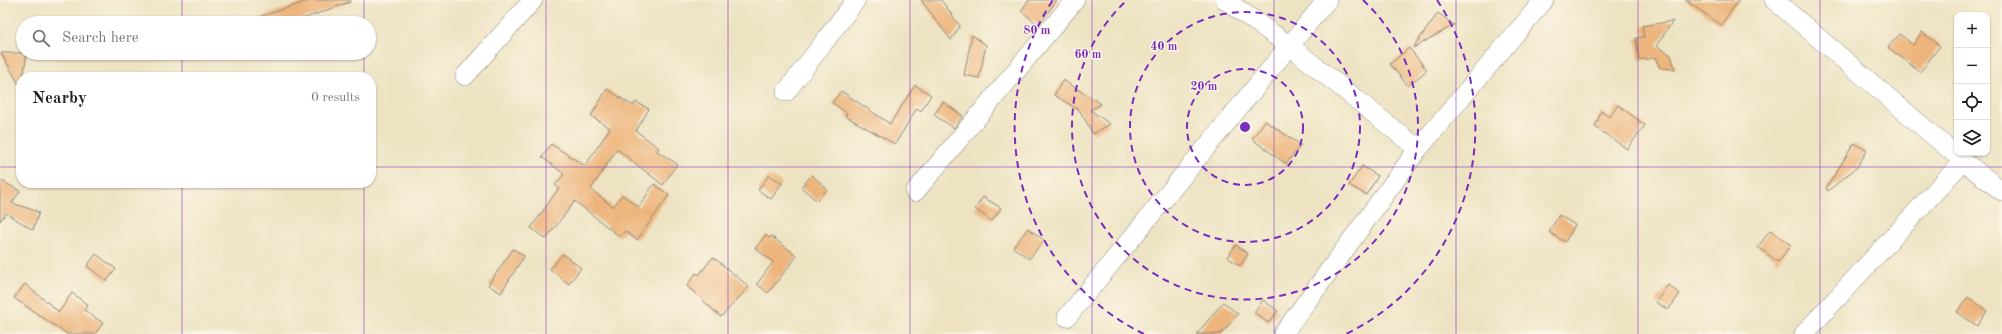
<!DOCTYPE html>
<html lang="en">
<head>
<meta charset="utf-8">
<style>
	:root { --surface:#fff; --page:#f6f6f6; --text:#222; --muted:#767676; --line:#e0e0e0 }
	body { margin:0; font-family:"Old Standard TT",serif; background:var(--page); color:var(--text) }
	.controls { position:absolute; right:12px; top:12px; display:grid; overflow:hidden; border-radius:8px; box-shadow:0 1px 3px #0004 }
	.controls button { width:36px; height:36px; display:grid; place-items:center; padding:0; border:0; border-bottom:1px solid var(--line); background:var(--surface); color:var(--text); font:20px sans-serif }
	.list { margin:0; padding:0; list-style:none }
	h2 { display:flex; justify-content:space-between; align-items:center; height:52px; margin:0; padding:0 16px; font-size:17px }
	h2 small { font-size:13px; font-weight:400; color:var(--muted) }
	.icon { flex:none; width:22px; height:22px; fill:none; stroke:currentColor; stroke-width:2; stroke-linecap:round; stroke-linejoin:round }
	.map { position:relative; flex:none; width:2002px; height:334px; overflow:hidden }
	.search { position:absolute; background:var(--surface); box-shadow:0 1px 3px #0004; left:16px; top:16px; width:360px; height:44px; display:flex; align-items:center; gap:10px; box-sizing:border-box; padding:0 14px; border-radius:22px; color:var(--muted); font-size:15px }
	.panel { position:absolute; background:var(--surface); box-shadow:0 1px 3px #0004; left:16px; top:72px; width:360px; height:116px; border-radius:16px }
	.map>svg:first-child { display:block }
	.building { fill:#edb57d }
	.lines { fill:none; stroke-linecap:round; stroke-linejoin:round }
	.minor-casing { stroke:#8c8777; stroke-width:20 }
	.minor { stroke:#fff; stroke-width:19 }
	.grid { fill:none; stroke:#7b2cbf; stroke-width:1; stroke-opacity:0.55 }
	.ring { fill:none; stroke:#7b2cbf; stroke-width:2; stroke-dasharray:7 5 }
	.centre { fill:#7b2cbf; stroke:#fcf5e5; stroke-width:2 }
	.ring-label { font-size:12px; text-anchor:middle; font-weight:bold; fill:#7b2cbf; stroke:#fcf5e5; stroke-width:3; stroke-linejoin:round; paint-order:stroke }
</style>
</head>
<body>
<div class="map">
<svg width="2002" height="334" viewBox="0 0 2002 334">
	<rect width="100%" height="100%" fill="#fcf5e5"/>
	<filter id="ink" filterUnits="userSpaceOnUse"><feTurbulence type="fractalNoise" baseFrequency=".025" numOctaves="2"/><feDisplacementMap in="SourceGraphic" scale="8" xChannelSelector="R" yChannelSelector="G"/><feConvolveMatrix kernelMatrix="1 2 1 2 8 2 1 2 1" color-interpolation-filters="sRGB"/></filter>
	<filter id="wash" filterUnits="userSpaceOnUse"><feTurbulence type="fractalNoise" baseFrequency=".012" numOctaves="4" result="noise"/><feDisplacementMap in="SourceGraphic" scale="16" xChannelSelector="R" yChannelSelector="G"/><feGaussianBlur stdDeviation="0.9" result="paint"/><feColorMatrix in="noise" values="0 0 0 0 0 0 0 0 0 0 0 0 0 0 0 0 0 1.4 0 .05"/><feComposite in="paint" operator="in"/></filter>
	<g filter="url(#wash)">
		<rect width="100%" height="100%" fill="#ede3c3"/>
		<g id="blocks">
			<path class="building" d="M311,0H350V2L291,23H251L250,20Z
				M921,0H941L960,26L951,40Z
				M1029,0H1057L1039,25L1021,11Z
				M1685,0H1739L1721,25Z
				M1438,13L1454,25L1413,48Z
				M1673,21L1656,46L1671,55L1675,69L1660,68L1655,57L1647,60L1646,59L1639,60L1636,38L1644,37L1642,26Z
				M1922,32L1940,46L1920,72L1888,47L1900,34L1913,45Z
				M972,35L986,45L979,78L964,75Z
				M1409,48L1427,70L1408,86L1390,64Z
				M1,53H27L23,77H21V88Z
				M1063,80L1101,104L1090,110L1110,124L1093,134L1080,111L1054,95Z
				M915,85L931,95L921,111L917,108L895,144L845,116L847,113L832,103L841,91L890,124Z
				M607,89L633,106L636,102L649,109L636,131L659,148L657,151L677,164L663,185L617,149L591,189L613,207L622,195L639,207L654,184L669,195L637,240L625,231L620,237L575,201L546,239L531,228L559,188L555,185L564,174L542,157L551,144L585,166L610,128L591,116Z
				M943,102L963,116L954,128L934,115Z
				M1618,105L1645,125L1627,149L1595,127L1601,111L1609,117Z
				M1265,121L1301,145L1286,164L1252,139Z
				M1854,143L1867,151L1857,167L1828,191L1826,189Z
				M1362,166L1378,176L1366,195L1349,185Z
				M769,175L782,183L771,199L758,190Z
				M812,175L827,189L817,201L801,187Z
				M0,180L20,191L12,203L39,212L33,230L6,213L0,221Z
				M983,197L1001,208L992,221L975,209Z
				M1559,215L1575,225L1565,242L1549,232Z
				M1028,228L1044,240L1029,259L1013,247Z
				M1770,230L1791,245L1778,262L1758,247Z
				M766,235L769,238L771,236L797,256L768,293L757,284L773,262L755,248Z
				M1236,245L1248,254L1240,266L1227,257Z
				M513,249L524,256L501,293L488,285Z
				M96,254L116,269L107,281L87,266Z
				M563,254L581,268L569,284L550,269Z
				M713,257L749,287L721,317L687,286L696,273L699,275Z
				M25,284L59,312L72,293L88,305L84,310L103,323L95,334H67L14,298Z
				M1668,285L1680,294L1668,310L1656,302Z
				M1968,297L1987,311L1977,326L1957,312Z
				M1263,300L1278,311L1268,323L1254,312Z
				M1223,302L1238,314L1221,334H1197Z"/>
		</g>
	</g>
	<g filter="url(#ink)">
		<use href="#blocks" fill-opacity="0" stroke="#8c8777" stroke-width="1"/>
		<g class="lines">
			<g class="minor-casing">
				<path id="minor" d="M1225,0L1290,46L1418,149
					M1774,0L1963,161L2002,191
					M465,76L533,0
					M786,92L856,0
					M915,192L1075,0
					M1067,317L1327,0
					M1283,334L1418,149L1544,0
					M1804,334L1963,161"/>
			</g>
			<use href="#minor" class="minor"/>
		</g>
	</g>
	<path class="grid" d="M182,0V23M364,0V23M546,0V334M728,0V334M910,0V334M1092,0V334M1274,0V334M1456,0V334M1638,0V334M1820,0V334M182,53V77M364,53V77M0,167H21M371,167H2002M182,183V334M364,183V334"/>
	<g class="ring">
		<circle cx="1245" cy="127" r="58"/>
		<circle cx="1245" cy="127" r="115"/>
		<path d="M1363 0A173 173 0 1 1 1127 0"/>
		<path d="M1144 334A230 230 0 0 1 1053 0M1437 0A230 230 0 0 1 1346 334"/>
	</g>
	<circle cx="1245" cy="127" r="6" class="centre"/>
	<g class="ring-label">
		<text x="1037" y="34">80 m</text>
		<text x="1164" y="50">40 m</text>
		<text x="1088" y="58">60 m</text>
		<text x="1204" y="90">20 m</text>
	</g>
</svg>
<div class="controls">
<button>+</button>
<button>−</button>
<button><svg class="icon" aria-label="locate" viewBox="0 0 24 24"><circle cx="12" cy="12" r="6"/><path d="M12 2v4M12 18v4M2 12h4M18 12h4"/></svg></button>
<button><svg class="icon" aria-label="layers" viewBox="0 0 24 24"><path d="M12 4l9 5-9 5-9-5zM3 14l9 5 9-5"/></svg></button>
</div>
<div class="search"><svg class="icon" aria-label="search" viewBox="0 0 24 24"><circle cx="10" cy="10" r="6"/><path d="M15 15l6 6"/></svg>Search here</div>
<section class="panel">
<h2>Nearby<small>0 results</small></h2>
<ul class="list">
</ul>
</section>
</div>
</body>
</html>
